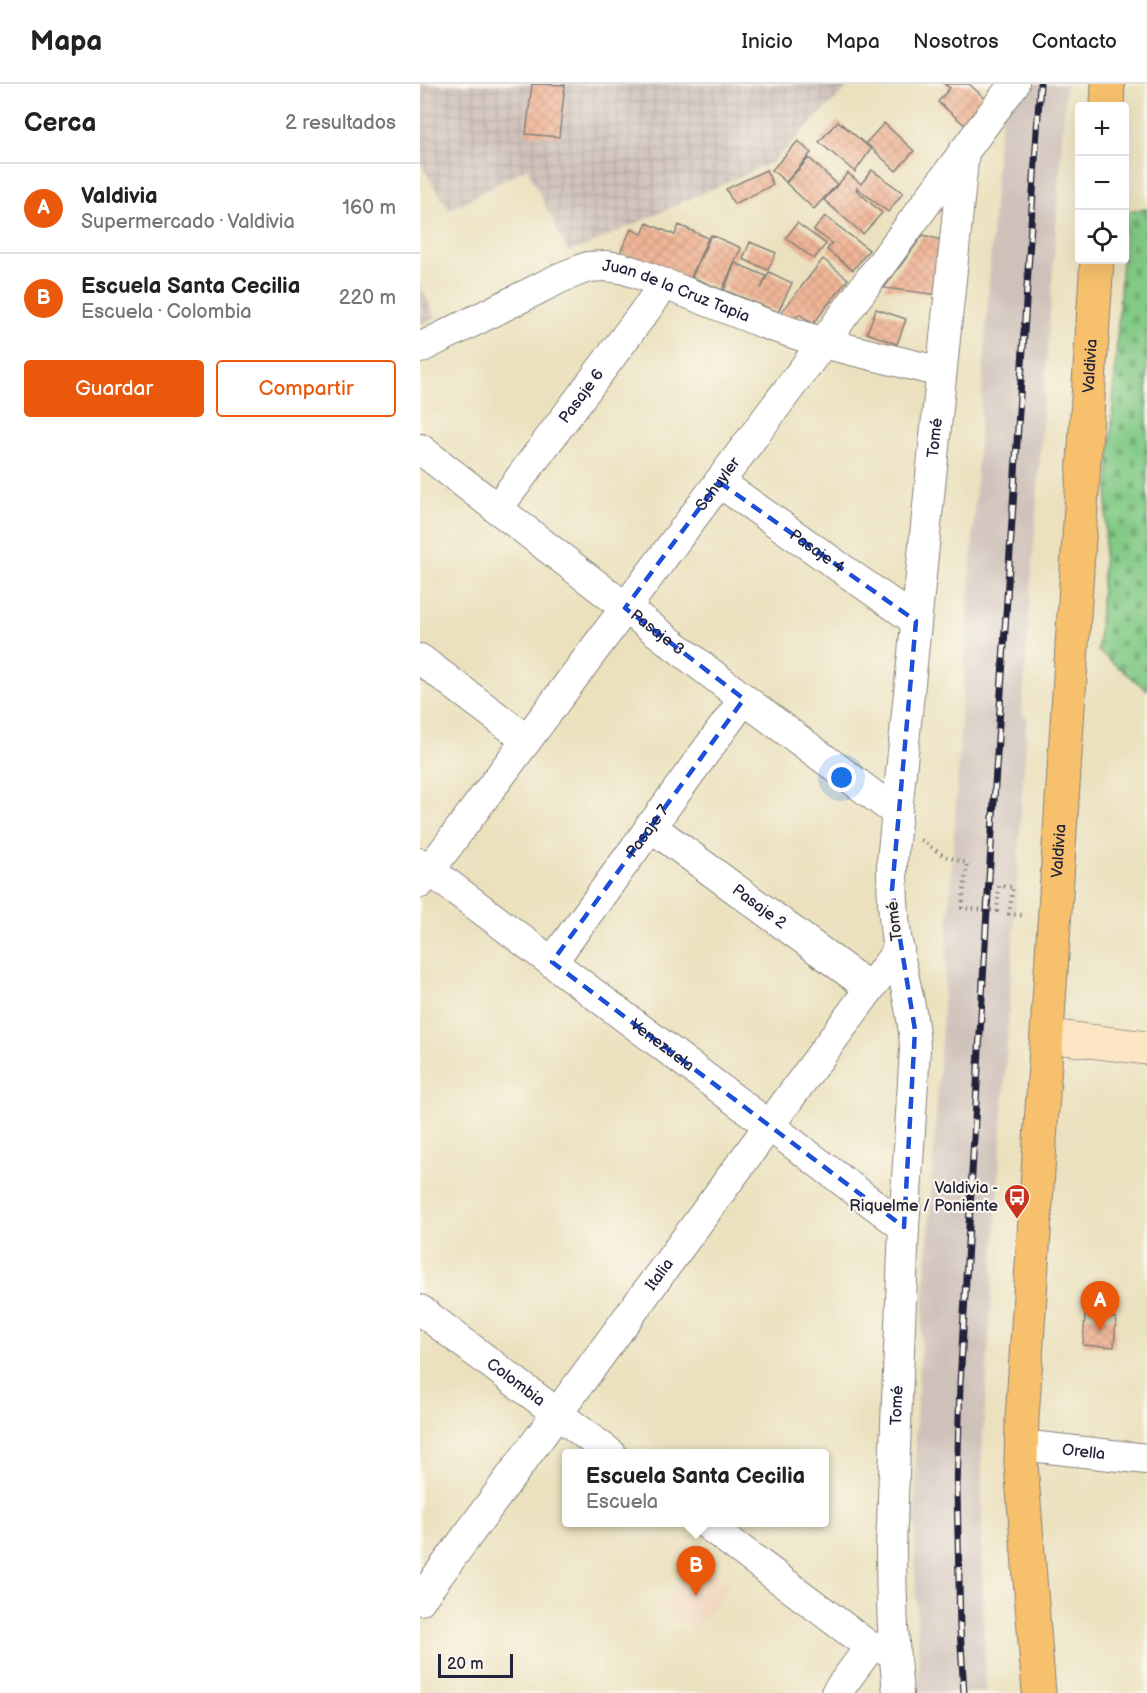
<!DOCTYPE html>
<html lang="es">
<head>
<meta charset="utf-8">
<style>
	:root { --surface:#fff; --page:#f2f2f2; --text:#222; --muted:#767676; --line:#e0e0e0; --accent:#ea580c }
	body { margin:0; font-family:"Balsamiq Sans",sans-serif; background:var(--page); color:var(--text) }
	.controls { position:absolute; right:18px; top:18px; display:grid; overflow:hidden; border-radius:6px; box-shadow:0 6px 24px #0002 }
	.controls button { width:54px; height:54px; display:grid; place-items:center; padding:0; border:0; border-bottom:2px solid var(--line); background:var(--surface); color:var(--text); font:30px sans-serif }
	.scale { position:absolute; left:18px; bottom:15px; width:75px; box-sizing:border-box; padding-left:6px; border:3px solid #22223b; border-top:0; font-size:16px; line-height:21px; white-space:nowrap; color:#22223b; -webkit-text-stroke:4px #fbf7ec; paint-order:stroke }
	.you { position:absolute; left:422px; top:694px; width:21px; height:21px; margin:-15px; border:4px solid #fff; border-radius:50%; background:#1a73e8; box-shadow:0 0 0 9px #1a73e833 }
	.badge { display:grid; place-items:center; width:39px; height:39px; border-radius:50%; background:var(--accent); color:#fff; font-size:20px; font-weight:700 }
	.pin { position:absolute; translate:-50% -50px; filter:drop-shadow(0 2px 3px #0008) }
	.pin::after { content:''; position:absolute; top:32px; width:21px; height:18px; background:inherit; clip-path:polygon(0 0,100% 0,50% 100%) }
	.popup { position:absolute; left:142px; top:1365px; width:267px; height:78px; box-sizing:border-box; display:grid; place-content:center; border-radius:6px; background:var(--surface); filter:drop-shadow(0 2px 4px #0005); font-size:20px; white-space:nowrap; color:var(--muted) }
	.popup b { font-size:22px; color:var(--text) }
	.popup::after { content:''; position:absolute; left:50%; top:100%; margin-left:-12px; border:12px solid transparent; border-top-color:var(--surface) }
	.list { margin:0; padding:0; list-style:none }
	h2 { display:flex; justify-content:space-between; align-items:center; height:78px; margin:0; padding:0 24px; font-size:26px }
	h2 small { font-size:20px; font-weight:400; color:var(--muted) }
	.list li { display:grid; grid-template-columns:39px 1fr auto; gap:18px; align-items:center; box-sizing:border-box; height:90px; padding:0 24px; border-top:2px solid var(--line) }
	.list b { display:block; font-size:22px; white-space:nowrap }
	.list p { margin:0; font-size:20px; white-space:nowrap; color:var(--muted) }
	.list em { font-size:20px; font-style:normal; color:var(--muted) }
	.actions { display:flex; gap:12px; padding:18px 24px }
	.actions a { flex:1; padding:14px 0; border:2px solid var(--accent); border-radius:6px; text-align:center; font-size:21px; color:var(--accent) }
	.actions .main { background:var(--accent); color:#fff }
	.icon { flex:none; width:33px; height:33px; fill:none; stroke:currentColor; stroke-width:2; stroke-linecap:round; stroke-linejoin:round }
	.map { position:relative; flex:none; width:727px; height:1609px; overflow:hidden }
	header { display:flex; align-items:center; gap:36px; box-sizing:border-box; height:84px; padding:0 30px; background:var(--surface); border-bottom:2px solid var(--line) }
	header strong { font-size:28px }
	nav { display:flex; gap:33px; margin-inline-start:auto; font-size:21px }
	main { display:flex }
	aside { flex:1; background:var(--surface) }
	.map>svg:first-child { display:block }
	.built { fill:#f0d5bc }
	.industrial { fill:url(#industrial-grid) }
	.railway { fill:#cec1b9 }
	.cemetery { fill:url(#cemetery-stones); stroke:#527660; stroke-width:1.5 }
	.building { fill:url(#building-cross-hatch) }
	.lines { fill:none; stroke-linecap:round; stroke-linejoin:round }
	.street-casing { stroke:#86827c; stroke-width:32 }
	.secondary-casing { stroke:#86827c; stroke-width:35 }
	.primary-casing { stroke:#86827c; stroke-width:35 }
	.path { stroke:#86827c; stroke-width:4; stroke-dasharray:1.5 4.5; stroke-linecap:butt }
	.street { stroke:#fff; stroke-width:30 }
	.secondary { stroke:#fce6c4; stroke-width:33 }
	.primary { stroke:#f7c06c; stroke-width:33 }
	.rail-casing { stroke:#22223b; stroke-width:7 }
	.rail { stroke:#fbf7ec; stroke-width:4.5; stroke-dasharray:14; stroke-linecap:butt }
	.marked { fill:none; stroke:#1d4ed8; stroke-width:4.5; stroke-dasharray:12 8; stroke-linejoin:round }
	.labels { text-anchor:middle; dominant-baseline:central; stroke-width:4.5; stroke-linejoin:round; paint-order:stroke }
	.street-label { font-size:16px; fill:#22223b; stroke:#fbf7ec }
	.poi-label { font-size:16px; fill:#22223b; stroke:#fbf7ec; text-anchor:end }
</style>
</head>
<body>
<header>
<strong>Mapa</strong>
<nav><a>Inicio</a><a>Mapa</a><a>Nosotros</a><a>Contacto</a></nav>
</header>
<main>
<aside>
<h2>Cerca<small>2 resultados</small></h2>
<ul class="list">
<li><span class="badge">A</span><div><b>Valdivia</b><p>Supermercado · Valdivia</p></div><em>160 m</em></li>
<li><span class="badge">B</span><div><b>Escuela Santa Cecilia</b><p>Escuela · Colombia</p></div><em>220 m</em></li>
</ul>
<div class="actions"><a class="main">Guardar</a><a>Compartir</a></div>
</aside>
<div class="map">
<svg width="727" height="1609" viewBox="0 0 727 1609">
	<defs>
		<pattern id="industrial-grid" width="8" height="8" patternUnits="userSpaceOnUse" patternTransform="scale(1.5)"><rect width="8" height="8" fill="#cec1b9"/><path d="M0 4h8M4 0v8" fill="none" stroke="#b1a6a0"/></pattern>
		<pattern id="cemetery-stones" width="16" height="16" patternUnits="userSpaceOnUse" patternTransform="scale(1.5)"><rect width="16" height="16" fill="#83ca86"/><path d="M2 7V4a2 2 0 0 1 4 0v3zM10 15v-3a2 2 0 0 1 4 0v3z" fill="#71ad75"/></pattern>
		<pattern id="building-cross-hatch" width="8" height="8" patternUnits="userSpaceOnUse" patternTransform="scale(1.5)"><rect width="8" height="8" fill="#f0b596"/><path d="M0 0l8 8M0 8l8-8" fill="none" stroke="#ce9b82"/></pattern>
	</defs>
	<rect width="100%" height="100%" fill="#fbf7ec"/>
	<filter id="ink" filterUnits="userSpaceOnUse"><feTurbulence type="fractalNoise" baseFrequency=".0167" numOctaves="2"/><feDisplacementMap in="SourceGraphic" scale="12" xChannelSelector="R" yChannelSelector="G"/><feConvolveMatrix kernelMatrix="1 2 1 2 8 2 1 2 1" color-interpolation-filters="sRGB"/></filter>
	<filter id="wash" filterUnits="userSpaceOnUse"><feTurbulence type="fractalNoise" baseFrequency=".008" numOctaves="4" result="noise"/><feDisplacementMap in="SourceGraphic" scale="24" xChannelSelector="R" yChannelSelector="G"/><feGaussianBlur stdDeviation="1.35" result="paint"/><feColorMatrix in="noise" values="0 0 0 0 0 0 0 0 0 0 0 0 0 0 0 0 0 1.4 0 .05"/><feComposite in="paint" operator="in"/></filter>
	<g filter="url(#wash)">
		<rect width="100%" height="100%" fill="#ebe1be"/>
		<path class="built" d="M276,1478L310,1501L275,1546L242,1523Z"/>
		<path class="industrial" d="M0,0H431L352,78L168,161L148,168L107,84L29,126L0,79Z
			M0,200L16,234L0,241Z"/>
		<path class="railway" d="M588,0H646L602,631L607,632L562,1372V1483L566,1609H500L495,1488L496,1332L514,1065L578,56Z"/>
		<path class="cemetery" d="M727,125V606L678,567L702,176H704L705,127Z"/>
		<g id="blocks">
			<path class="building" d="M112,0L145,1L139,53L106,50Z
				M524,0H549L568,17L546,42L518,18L530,4Z
				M418,37L451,65L435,88L399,58Z
				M464,39L494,67L476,87L446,59Z
				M378,57L391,69L366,98L352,86Z
				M389,74L417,100L394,125L366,99Z
				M346,86L353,101L314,120L306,105Z
				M452,86L483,109L468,128L437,104L436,106L462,129L443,150L404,116L428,89L441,100Z
				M405,132L449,166L433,186L407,166L412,159L394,146Z
				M227,139L255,151L259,141L288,154L269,198L200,169L211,145L222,150Z
				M377,139L406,160L394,175L366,154Z
				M291,151L321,164L302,206L272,193Z
				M503,151L525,157L519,211L464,204Z
				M330,158L356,169L348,186L323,175Z
				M403,175L428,195L393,240L379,230L372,240L360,230Z
				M315,179L346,192L341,205L349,188L372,199L358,228L304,206Z
				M456,225L486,235L477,260L447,249Z
				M665,1232L696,1234L694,1263L663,1261Z"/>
		</g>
	</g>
	<g filter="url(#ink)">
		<use href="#blocks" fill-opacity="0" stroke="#86827c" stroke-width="1.5"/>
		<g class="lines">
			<g class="street-casing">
				<g id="street">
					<path id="s1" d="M0,264L140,194L155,188L168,183L185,182L201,184L217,189L343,239L403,259L521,288"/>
					<path id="s2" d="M0,365L324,615L477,729"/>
					<path id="s3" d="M299,398L496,537"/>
					<path id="s4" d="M77,425L245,200"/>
					<path d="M0,575L107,656"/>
					<path id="s5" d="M230,742L450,904"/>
					<path id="s6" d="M0,779L484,1143"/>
					<path id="s7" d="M0,799L403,259L594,0"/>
					<path id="s8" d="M132,878L324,615"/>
					<path id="s9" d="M0,1226L191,1370"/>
					<path id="s10" d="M601,1361L727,1375"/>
					<path d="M284,1438L450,1563L474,1565"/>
					<path id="s11" d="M0,1516L479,865"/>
					<path d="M416,1609L450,1563"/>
					<path id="s12" d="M478,1609C473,1560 471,1512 471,1463L484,1143L495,965C494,931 484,898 478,865C473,835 472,807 472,777L544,67"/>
				</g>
			</g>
			<g class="secondary-casing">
				<path id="secondary" d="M628,952L727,964"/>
			</g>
			<g class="primary-casing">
				<g id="primary">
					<path d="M687,22L688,0"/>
					<path id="s13" d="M619,1609L601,1380L602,1335L677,176"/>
				</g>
			</g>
			<path class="path" d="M501,756L524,772L547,779L542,824L577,827L579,802L593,803L589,830L606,832"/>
			<use href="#street" class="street"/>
			<use href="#secondary" class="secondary"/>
			<use href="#primary" class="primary"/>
			<g class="rail-casing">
				<path id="rail" d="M544,1609L540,1544L537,1405L540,1300L567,826L620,0"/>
			</g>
			<use href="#rail" class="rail"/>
		</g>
	</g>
	<path class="marked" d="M299,398L496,537L472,806L495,946L484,1143L132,878L324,615L205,524Z"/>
	<defs>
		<g id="bus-pin" transform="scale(1.35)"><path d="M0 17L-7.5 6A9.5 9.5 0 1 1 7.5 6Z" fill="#c8321e" stroke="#fbf7ec"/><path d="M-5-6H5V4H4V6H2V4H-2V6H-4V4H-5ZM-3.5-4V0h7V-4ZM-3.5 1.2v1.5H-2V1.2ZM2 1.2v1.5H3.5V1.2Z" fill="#fff"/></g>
	</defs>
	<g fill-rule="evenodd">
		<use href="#bus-pin" x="597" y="1113"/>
	</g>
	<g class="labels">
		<g class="street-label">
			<text stroke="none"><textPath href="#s1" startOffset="279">Juan de la Cruz Tapia</textPath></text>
			<text stroke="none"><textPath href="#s13" startOffset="1330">Valdivia</textPath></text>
			<text stroke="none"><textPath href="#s4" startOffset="141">Pasaje 6</textPath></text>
			<text stroke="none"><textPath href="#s12" startOffset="1260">Tomé</textPath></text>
			<text stroke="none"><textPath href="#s7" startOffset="498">Schuyler</textPath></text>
			<text stroke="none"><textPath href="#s3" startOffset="120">Pasaje 4</textPath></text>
			<text stroke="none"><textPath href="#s2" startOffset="300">Pasaje 3</textPath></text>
			<text stroke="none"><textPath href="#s8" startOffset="162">Pasaje 7</textPath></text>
			<text stroke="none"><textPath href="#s13" startOffset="844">Valdivia</textPath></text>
			<text stroke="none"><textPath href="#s5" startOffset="136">Pasaje 2</textPath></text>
			<text transform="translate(475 837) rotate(-97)">Tomé</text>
			<text stroke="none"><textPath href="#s6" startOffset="303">Venezuela</textPath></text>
			<text stroke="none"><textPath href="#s11" startOffset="404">Italia</textPath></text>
			<text stroke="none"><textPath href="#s9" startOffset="120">Colombia</textPath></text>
			<text stroke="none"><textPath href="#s12" startOffset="288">Tomé</textPath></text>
			<text stroke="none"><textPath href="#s10" startOffset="63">Orella</textPath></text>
		</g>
		<g class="poi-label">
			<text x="578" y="1104">Valdivia -<tspan x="578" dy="18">Riquelme / Poniente</tspan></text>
		</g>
	</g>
</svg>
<div class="controls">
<button>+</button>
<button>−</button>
<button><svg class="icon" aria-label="locate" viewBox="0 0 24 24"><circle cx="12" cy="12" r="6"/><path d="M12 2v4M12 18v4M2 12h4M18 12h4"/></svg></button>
</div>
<div class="scale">20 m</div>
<div class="you"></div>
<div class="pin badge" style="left:680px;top:1247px">A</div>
<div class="pin badge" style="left:276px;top:1512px">B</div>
<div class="popup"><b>Escuela Santa Cecilia</b>Escuela</div>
</div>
</main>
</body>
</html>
